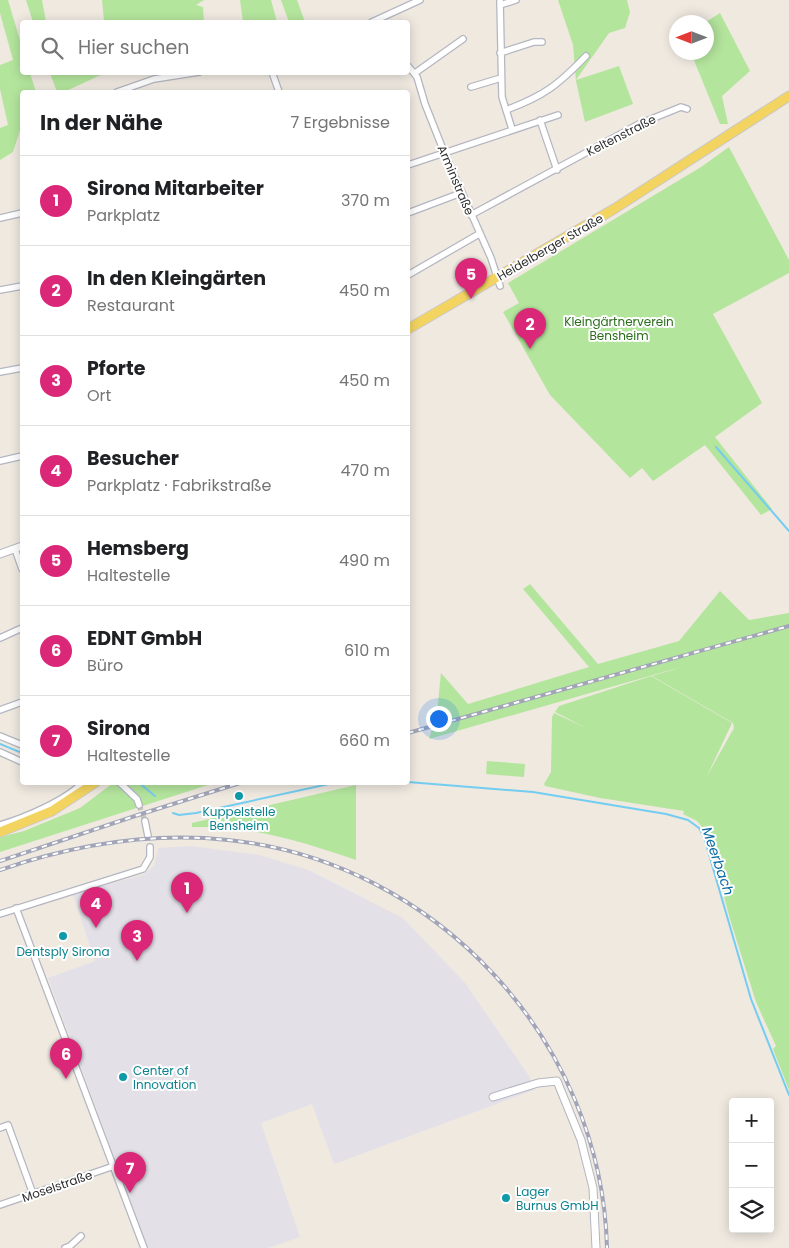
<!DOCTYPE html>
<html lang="de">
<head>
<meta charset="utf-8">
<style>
	:root { --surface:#fff; --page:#f6f6f6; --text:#202124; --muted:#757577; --line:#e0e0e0; --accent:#db2777 }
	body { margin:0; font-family:Poppins,sans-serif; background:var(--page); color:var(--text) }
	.controls { position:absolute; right:15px; bottom:15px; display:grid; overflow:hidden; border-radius:5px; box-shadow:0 2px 12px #0003 }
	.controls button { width:45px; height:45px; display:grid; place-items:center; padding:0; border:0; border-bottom:1px solid var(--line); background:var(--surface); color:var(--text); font:25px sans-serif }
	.compass { position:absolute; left:669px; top:15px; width:45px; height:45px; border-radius:50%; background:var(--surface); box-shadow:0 2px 12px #0003; rotate:270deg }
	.you { position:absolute; left:438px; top:718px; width:18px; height:18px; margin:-12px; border:4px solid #fff; border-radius:50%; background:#1a73e8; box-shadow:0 0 0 8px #1a73e833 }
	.badge { display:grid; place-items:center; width:32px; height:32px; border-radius:50%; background:var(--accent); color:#fff; font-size:16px; font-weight:700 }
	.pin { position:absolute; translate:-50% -41px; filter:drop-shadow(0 1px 2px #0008) }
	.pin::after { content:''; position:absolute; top:26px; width:18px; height:15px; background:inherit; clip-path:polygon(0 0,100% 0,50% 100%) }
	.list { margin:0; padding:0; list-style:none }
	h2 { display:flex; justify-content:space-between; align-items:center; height:65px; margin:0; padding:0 20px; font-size:21px }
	h2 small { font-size:16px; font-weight:400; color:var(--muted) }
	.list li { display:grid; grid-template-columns:32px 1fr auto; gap:15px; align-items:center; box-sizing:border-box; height:90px; padding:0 20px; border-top:1px solid var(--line) }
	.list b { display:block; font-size:19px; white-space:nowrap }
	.list p { margin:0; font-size:16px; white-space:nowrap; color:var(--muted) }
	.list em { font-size:16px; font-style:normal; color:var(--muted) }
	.icon { flex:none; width:28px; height:28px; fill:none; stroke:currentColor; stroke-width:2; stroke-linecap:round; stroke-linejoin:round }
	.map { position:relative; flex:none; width:789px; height:1248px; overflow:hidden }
	.search { position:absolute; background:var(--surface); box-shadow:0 2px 12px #0003; left:20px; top:20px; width:390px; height:55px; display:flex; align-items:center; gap:12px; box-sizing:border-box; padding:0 18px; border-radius:5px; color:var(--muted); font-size:19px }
	.panel { position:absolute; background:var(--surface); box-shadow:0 2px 12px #0003; left:20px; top:90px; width:390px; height:695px; border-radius:5px }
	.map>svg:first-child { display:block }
	.industrial { fill:#e3e0e8 }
	.green { fill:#b4e59d }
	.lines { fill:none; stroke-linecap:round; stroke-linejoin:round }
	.stream { stroke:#73cdf1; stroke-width:2 }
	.minor-tunnel { stroke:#c8c4bc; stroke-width:5.5; stroke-dasharray:5.5 3; stroke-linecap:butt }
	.minor-casing { stroke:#b4b6c1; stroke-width:8 }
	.tertiary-casing { stroke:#b4b6c1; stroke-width:9 }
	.primary-casing { stroke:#c9c9c9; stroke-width:11 }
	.minor { stroke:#fff; stroke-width:5.5 }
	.tertiary { stroke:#fff; stroke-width:7 }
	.primary { stroke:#f3d461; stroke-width:9 }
	.rail-casing { stroke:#a2a5b8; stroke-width:4 }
	.rail { stroke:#fff; stroke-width:2; stroke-dasharray:5.5; stroke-linecap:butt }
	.culture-dot { fill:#0f9aa8; stroke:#fff; stroke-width:2 }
	.labels { text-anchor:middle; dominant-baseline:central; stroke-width:4; stroke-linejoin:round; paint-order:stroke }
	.street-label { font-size:12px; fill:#2e2e2e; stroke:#fff }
	.park-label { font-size:12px; fill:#2a6e1a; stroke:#fff }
	.culture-label { font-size:12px; fill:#0d838f; stroke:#fff }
	.water-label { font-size:14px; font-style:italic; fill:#0b6da4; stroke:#fff }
</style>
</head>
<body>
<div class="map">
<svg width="789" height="1248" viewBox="0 0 789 1248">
	<rect width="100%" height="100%" fill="#efe9e0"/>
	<path class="industrial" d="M191,846L259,855L308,870L403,918L465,983L529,1076L534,1090L334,1164L312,1104L261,1123L300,1237L268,1248H148L48,978L95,961L73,894L143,875L154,866L158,848Z"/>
	<path class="green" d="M0,0H8L22,47V72L30,73L36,92H22V124L13,152L0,160V128L8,125L0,89V65L13,60L0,13Z
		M26,0H42L46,22H33Z
		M102,0H204L196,5L203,7L204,22L104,21Z
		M240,0H271L277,22H243Z
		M281,0H297L305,22H289Z
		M558,0H627L630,12L625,28L609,33L576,80L619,66L633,104L585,122L576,81L573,45Z
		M720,13L750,71L722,96L728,124H720L691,53L706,52V22Z
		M50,73V72L105,73L64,92H57Z
		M729,147L789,260V273L713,314L762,403L715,437L772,509L761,515L705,445L653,481L642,468L630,478L550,395L503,312L519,303L508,283L701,167Z
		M530,584L598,664L679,641L720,591L749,620L789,613V1090L773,1049L776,1046L756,1002L730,919L707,833L697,821L683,814L684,811L600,798L545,786L544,784L551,772L552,717L554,713L586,728L555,712L559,706L651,676L732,723L707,776L734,728L733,723L652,676L688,665L429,739L437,713L441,673L468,704L589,667L523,589Z
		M487,761L525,764L524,777L486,774Z
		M113,783H214L0,852V837L24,831L80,808Z
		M356,785V860C316,846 274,833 231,828C219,827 205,827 192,827V823Z"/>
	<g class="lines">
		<path class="stream" d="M716,447L789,531
			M0,744L22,753
			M138,782L155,796
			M408,782L533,792L666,814L688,820L699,828L704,837L751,999L789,1095
			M173,813L179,815L196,813L338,782"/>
		<path class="minor-tunnel" d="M139,805L145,821"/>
		<g class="minor-casing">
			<path id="minor" d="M500,0L502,97L512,129
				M500,5L516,0
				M372,22L420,0
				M500,53L534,42H542
				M408,66L417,77L425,104L444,152L491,258L500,286
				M272,72L279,92
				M415,73L463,39
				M471,87L501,78
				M117,92L154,79L199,72
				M506,110C544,96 558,85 586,56
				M540,120L557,170
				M408,165L558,115
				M408,213L461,193
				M471,215L639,124L681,107L687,109
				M0,218L22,213
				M408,275L479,234
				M0,290L22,286
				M0,372L22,368
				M0,461L22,456
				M15,549L22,569
				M0,638L22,628
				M0,710L22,702
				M0,736L22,745
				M0,752L22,762
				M119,782L137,799L139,805
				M145,821L148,836
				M0,825C24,818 67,800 83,782
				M16,908L144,1248
				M0,914L143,869L150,857V847
				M0,1128L8,1125L33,1194
				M0,1205L114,1166
				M65,1248L70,1246L81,1236"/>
		</g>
		<g class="tertiary-casing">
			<path id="tertiary" d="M0,554L22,546
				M493,1097L538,1083L557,1081L581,1140L593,1188L596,1248"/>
		</g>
		<g class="primary-casing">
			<path id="primary" d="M408,329L614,209L789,96
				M0,832L52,811L96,782"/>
		</g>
		<use href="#minor" class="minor"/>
		<use href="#tertiary" class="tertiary"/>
		<use href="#primary" class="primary"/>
		<g class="rail-casing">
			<path id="rail" d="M408,733L789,626
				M0,861L138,815L243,782
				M0,870C73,845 151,832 228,840C435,861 602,1040 607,1248"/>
		</g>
		<use href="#rail" class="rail"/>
	</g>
	<g class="culture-dot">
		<circle cx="239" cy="796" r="5"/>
		<circle cx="63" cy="936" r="5"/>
		<circle cx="123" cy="1077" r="5"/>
		<circle cx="506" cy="1198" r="5"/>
	</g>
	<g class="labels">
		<g class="street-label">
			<text transform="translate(621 135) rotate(-27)">Keltenstraße</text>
			<text transform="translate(456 180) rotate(67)">Arminstraße</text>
			<text transform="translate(550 247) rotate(-30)">Heidelberger Straße</text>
			<text transform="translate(57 1186) rotate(-19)">Moselstraße</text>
		</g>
		<g class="park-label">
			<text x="619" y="321">Kleingärtnerverein<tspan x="619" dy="14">Bensheim</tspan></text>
		</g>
		<g class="culture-label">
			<text x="239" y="811">Kuppelstelle<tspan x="239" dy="14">Bensheim</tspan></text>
			<text x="63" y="951">Dentsply Sirona</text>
			<text x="133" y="1070" text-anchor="start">Center of<tspan x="133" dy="14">Innovation</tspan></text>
			<text x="516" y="1191" text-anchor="start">Lager<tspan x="516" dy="14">Burnus GmbH</tspan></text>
		</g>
		<g class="water-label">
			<text transform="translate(718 861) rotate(71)">Meerbach</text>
		</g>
	</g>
</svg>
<div class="controls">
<button>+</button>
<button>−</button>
<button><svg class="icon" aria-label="layers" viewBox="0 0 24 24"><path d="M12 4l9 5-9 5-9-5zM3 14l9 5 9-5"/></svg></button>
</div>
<svg class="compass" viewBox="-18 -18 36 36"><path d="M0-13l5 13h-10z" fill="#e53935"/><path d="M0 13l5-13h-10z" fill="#757577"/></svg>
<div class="you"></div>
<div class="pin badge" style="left:187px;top:913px">1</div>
<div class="pin badge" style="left:530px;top:349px">2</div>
<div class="pin badge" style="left:137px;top:961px">3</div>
<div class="pin badge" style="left:96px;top:928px">4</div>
<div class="pin badge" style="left:471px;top:299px">5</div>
<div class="pin badge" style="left:66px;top:1079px">6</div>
<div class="pin badge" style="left:130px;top:1193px">7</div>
<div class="search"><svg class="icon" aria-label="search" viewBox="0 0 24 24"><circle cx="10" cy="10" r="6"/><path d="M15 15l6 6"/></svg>Hier suchen</div>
<section class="panel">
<h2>In der Nähe<small>7 Ergebnisse</small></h2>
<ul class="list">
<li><span class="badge">1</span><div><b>Sirona Mitarbeiter</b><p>Parkplatz</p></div><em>370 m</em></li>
<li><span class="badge">2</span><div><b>In den Kleingärten</b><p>Restaurant</p></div><em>450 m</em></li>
<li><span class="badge">3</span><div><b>Pforte</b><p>Ort</p></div><em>450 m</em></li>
<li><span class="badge">4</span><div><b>Besucher</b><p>Parkplatz · Fabrikstraße</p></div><em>470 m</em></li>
<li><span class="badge">5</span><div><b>Hemsberg</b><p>Haltestelle</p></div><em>490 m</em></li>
<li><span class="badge">6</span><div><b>EDNT GmbH</b><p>Büro</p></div><em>610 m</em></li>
<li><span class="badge">7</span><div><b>Sirona</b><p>Haltestelle</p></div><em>660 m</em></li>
</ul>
</section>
</div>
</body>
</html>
